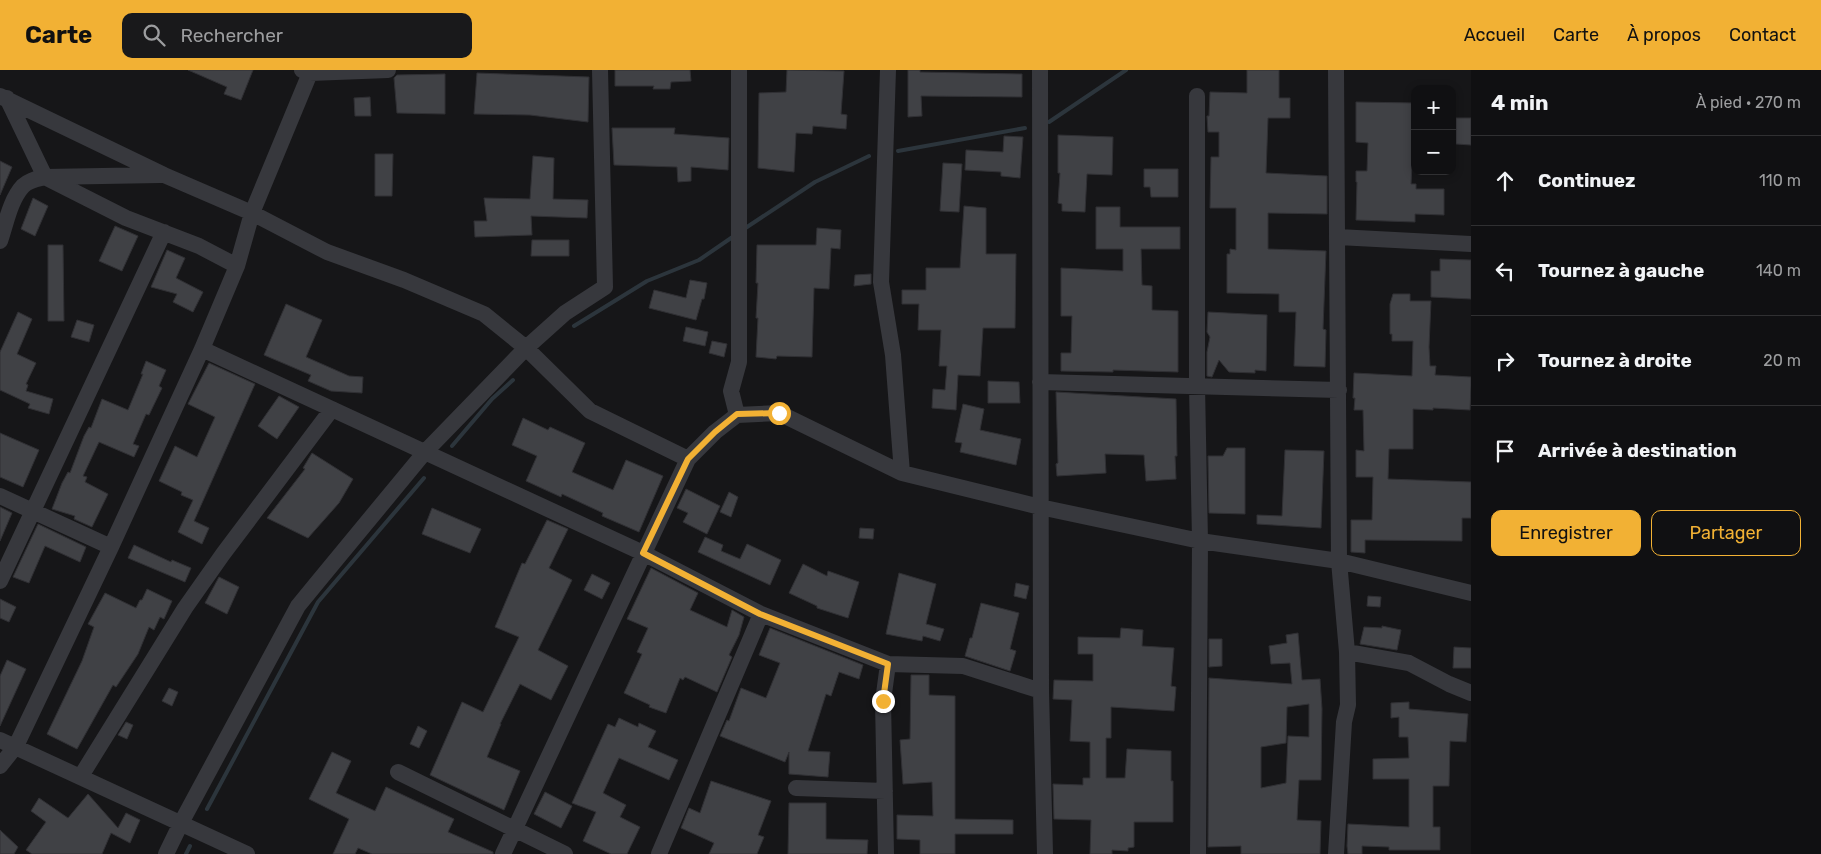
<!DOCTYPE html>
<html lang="fr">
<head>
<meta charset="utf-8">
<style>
	:root { --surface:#101012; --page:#19191b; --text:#f1f3f6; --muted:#9c9d9f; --line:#303032; --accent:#f2b134 }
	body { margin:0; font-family:Rubik,sans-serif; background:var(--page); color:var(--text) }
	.controls { position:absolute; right:15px; top:15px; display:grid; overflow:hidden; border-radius:10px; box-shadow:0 2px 8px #0003 }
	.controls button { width:45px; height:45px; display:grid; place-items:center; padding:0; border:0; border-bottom:1px solid var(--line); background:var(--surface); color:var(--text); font:25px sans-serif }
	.stop { position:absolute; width:15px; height:15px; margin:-11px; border:4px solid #f2b134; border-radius:50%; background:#fff }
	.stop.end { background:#f2b134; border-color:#fff; box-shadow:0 1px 5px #0008 }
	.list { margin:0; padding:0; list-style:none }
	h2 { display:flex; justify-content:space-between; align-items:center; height:65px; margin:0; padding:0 20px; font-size:21px }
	h2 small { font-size:16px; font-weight:400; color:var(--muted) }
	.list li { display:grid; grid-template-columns:32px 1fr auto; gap:15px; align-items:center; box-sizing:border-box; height:90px; padding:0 20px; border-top:1px solid var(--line) }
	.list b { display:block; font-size:19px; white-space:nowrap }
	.list em { font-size:16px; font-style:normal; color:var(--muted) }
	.actions { display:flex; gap:10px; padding:15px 20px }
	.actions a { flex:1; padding:11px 0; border:1px solid var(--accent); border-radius:10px; text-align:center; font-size:18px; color:var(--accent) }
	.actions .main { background:var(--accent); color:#111 }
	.icon { flex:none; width:28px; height:28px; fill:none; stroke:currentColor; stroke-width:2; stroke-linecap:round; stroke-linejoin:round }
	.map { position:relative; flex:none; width:1471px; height:784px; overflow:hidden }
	header { display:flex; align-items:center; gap:30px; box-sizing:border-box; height:70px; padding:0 25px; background:var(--accent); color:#111 }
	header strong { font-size:24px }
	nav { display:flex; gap:28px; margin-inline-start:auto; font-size:18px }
	.search { width:350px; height:45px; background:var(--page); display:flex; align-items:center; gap:12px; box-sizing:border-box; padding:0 18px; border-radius:10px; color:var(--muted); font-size:19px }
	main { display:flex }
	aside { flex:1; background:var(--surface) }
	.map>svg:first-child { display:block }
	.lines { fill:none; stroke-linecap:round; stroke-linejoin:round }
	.stream { stroke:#2c353c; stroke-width:4 }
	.building { fill:#404145; stroke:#303034; fill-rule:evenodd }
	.minor { stroke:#37383d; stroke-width:16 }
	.route { stroke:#f2b134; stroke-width:6 }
</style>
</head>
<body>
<header>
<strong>Carte</strong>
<div class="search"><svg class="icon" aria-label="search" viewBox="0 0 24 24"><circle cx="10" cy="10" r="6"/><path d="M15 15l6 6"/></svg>Rechercher</div>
<nav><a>Accueil</a><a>Carte</a><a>À propos</a><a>Contact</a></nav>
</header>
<main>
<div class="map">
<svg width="1471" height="784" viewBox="0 0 1471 784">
	<rect width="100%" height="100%" fill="#161618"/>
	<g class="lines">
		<path class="stream" d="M1049,52L1126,0
			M898,81L1025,58
			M744,159L815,112L869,86
			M574,256L647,211L699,190L734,166
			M452,376L492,329L513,310
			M207,739L318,532L424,408
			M186,784L190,776"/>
	</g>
	<path class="building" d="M188,0H253L241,30L224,24L227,17Z
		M615,0H690L691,11L671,12L670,19H653L654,16H615Z
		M787,0L844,1L841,44L847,45L846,59L813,56L812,64L796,63L794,102L758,98L759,23L786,22Z
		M908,0H920V2L1022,4V27L921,26L922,46L908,47Z
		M1247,0H1279V28H1290V48H1268L1266,103L1327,106V144L1268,143V179L1326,181L1323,259L1326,260L1325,297L1294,296L1296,242H1279V224L1227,223V184H1230V179L1236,180V138H1210L1211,87H1219V62H1208L1207,46H1209L1210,22L1247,23Z
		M477,3L589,7L588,52L530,45L474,44Z
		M445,4V44L397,43L394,8L397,5Z
		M370,27L371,46H355L354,28Z
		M1356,32L1415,33V73H1413L1411,114H1416V119H1444V145L1415,144V152L1356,150L1357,112H1356V101H1367L1368,73L1356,72Z
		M1456,48H1471V75L1456,74Z
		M612,58H675L674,64L729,68L728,100L691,97V111L678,112L677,97L614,95Z
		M1058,65L1113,67L1112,105L1087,104L1085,142L1062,141V134L1058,133L1060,103H1058Z
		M1004,66L1023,67L1020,108L1001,106V102L965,100L966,80L1003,82Z
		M375,84H393L392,126H375Z
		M533,86L554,88L553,129L588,130L587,148L531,146L532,165L475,167L474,151H487L484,128L530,129Z
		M0,91L12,97L0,125Z
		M943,93L962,94L959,142L940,141Z
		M1144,99H1178V127H1151L1150,117H1144Z
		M33,128L48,136L35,166L21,159Z
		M964,136L986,138V184H1016L1015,258H983L980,306L958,305L956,340L932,338L933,319L945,320L947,296H939L941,260H918L919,234H902V220H926V198H960Z
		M1096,137H1120V157H1180V179H1141L1142,215L1152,216V240L1178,241V302L1113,300V302L1061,301V283H1071L1072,246H1061V198L1123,201V179H1096Z
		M115,156L138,166L122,201L99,191Z
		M817,158L841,160L840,179L831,178L829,219L814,218L812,287L777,286L776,289L756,287L758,248H756L758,213H756L757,175H816Z
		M532,170H569V186H531Z
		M48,175H63L64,251H48Z
		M167,180L185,188L176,208L203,222L193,242L173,232L177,224L151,217Z
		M1440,189L1471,190V229L1431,227V201H1440Z
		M871,204V214L854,216L855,205Z
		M690,210L707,213L704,229H702L696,250L649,238L654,220L686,228Z
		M1393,224H1410V231H1431L1429,277L1430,296H1436L1435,305L1471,307V316L1470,340L1433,338V340L1413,339V379H1389L1388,409L1471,412V448H1462V471L1365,470V483L1351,482V450H1372L1373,407H1356V380L1364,381L1363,340H1354L1355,328H1353L1354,303L1412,306L1413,271H1392V264H1390V234Z
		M286,234L322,250L306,287L349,306L363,307L362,323L331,321L308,311L311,305L264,285Z
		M18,242L32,249L17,284L36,293L26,314L28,315L26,321L53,329L49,344L28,338L30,334L0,320V282Z
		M1208,242L1267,245L1266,301L1255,300V303L1229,302L1219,290L1212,307L1207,306V282L1210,267L1207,262Z
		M77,250L94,255L89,272L71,267Z
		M686,257L708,262L705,276L683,271Z
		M712,271L727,274L724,287L709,283Z
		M146,291L166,300L159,316L162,318L149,345L146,344L133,374L139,376L134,387L99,372L83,406L87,407L85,412L108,424L92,457L74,449L75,446L52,439L62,413L68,402L70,403L84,366L89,357L91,358L102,329L128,340L143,304H141Z
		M209,293L255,314L194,451L209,458L202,474L178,462L193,430L181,425L182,422L159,411L175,376L197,387L215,347L188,334Z
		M988,311L1019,312L1020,333H988Z
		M1056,322L1176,329L1177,386H1175L1176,409L1146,411L1144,385L1105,384L1106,403L1057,406L1056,394L1058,393Z
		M279,326L299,337L277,369L258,356Z
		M963,334L984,339L980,360L1021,369L1016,395L960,382L962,373L955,372Z
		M523,348L548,360L550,357L585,373L572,402L613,420L626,390L663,406L639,462L602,446L603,443L562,424L561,427L526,411L537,386L512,375Z
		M0,363L39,380L23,417L0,407Z
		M1227,378H1245V444L1209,443L1208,386H1223Z
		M1285,380L1324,381L1321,458L1257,454V445L1282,446Z
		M312,383L353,409L339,433L308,468L267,448L305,399L303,398Z
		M686,419L720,436L707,464L683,452L688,443L677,438Z
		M729,422L738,427L731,447L720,442Z
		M0,437L12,443L0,471Z
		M432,438L481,459L470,483L422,464Z
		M547,450L568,459L549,498L572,510L538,580L568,596L551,630L520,614L500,654H501L487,687L520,701L504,740L430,705L462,632L483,642L519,567L495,557L522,493L525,494Z
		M38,454L86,477L80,492L45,476L29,513L13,507Z
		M860,458L874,459L873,469L859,468Z
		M705,467L723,475L721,481L740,489L747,474L781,490L770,515L698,482Z
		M134,475L171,492L172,490L191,498L185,512L128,488Z
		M803,494L827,506L828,501L859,512L848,548L817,538V536L789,523Z
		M651,498L698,523L690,540L727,557L732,540L744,547L739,565L729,585L732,587L717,622L685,607L683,610L680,608L666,643L649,637L650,635L624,623L642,584L637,582L648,558L627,549Z
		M899,503L936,514L926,554L944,559L940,571L923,566L922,571L886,564Z
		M592,504L610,513L602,529L584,520Z
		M219,507L239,517L227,544L205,533Z
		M1016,513L1029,516L1026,529L1014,526Z
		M147,519L172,531L164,549L160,547L154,560L149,557L138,584L116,617L113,615L77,679L47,664L82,591L94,557L88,554L105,523L136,538L140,530H142Z
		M1368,526L1381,527L1380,537L1367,536Z
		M0,529L16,537L9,552L0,548Z
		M981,533L1019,543L1010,579L1016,581L1010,601L965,586L970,568H972Z
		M1382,556L1401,560L1397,580L1360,574L1364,557L1382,558Z
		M770,558L863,595L859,609L839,602L831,626L826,624L808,681L830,682L828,707L789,704V682L785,692L720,666L727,650L729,651L741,618L766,628L780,593L759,585Z
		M1121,558L1143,560L1142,576L1174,578L1171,616L1176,617L1174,641L1111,637V668H1106V708H1125L1127,679L1171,681V711H1173V752H1134V777L1128,778V781L1112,780V784H1090L1091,750L1054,749L1053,714L1083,715V708H1090V672L1070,671L1072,630L1053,629L1054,610L1093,611V584H1078V567L1120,568Z
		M1298,563L1302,610L1320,609L1322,639L1321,710H1299L1297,750L1321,751L1320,784H1241V776L1208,777L1209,608L1292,614L1290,593L1271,594L1269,576L1287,573L1286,565ZM1309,634V667L1288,666L1286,713L1261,718V677L1286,673L1287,637Z
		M1209,569H1222V596L1209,597Z
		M1454,577L1471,578V598H1453Z
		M7,590L26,599L0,656V606Z
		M911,605H929V625L955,626V749L1013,750V764H955V784H920V770L897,769V745L933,746L932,712L903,714L900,670L910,669Z
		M169,618L178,622L172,636L162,631Z
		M1409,632V639L1468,644L1466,672L1450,671L1449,716H1433V757H1440V780H1389V777L1362,776V784H1348L1347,776L1348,754L1409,757V709H1373V689L1409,688L1408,667H1399V647L1391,648V633Z
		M619,648L638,657L639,653L656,661L648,677L678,690L669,710L619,688L603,723L626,735L620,747L640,757L627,784H611L583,771L596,742L572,733L608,654L615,657Z
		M126,652L133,655L127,669L118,665Z
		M418,656L427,661L419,678L410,674Z
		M332,682L351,691L336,723L375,741L386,717L454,749L448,762L493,782V784H372L358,778L355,784H333L349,749L309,729Z
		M711,711L771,731L758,765L764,767L757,784H709L714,773L681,758L689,738L700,743Z
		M545,722L572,736L561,758L534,744Z
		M88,724L118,758L126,743L140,750L130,773L111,763L102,784H32L26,780L46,752L31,741L39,728L68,748Z
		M789,733H826V769L868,770L867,784H788Z
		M0,760L18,777L14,784H0Z"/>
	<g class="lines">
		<path class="minor" d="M302,0L310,3L388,0
			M888,0L881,212L893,285L902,403
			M1040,0L1041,621L1045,784
			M1336,0L1339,491L1347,582L1348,635L1344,652L1336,784
			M0,26L164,105L252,143L327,182L404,210L484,244L526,278L590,341L688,389L715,362L737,345L779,343L902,403L1040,437L1200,471L1339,491L1471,523
			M1197,26V316L1200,471L1198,784
			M7,28L45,107L160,105
			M1338,167L1471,174
			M0,171C6,154 10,130 23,116C29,110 37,109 45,107L126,148L199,176L237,196
			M202,279L643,483L761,544L888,594L963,596L1041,621
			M1040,312L1339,320
			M737,345L731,321L739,292V0
			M0,426L111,477
			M0,511L164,162
			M1347,582L1409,593L1449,614L1471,623
			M0,670L247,784
			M0,696L16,676L111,477L202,279L237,196L252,143L310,3V0
			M398,702L565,784
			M81,706L185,538L223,484L332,339
			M796,718L885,721
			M166,784L181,753L298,536L316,514L425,382L526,278L565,243L605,217L600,0
			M503,784L688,389
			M659,784L761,544
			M886,784L883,631L888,594"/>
	</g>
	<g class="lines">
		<path class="route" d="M779,343L737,344L715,362L688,389L643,483L760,544L888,594L883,631"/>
	</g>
</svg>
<div class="controls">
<button>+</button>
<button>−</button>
</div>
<div class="stop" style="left:779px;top:343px"></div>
<div class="stop end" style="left:883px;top:631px"></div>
</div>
<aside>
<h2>4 min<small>À pied · 270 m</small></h2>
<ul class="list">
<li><svg class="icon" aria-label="ahead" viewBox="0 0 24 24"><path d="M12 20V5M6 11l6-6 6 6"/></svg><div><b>Continuez</b></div><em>110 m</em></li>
<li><svg class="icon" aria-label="left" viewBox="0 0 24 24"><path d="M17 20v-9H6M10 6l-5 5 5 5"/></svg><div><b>Tournez à gauche</b></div><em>140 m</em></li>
<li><svg class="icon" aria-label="right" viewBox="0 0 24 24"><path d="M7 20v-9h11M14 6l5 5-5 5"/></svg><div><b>Tournez à droite</b></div><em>20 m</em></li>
<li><svg class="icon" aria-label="arrive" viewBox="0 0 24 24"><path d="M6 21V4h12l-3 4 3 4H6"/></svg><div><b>Arrivée à destination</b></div></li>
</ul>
<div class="actions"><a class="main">Enregistrer</a><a>Partager</a></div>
</aside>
</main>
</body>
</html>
